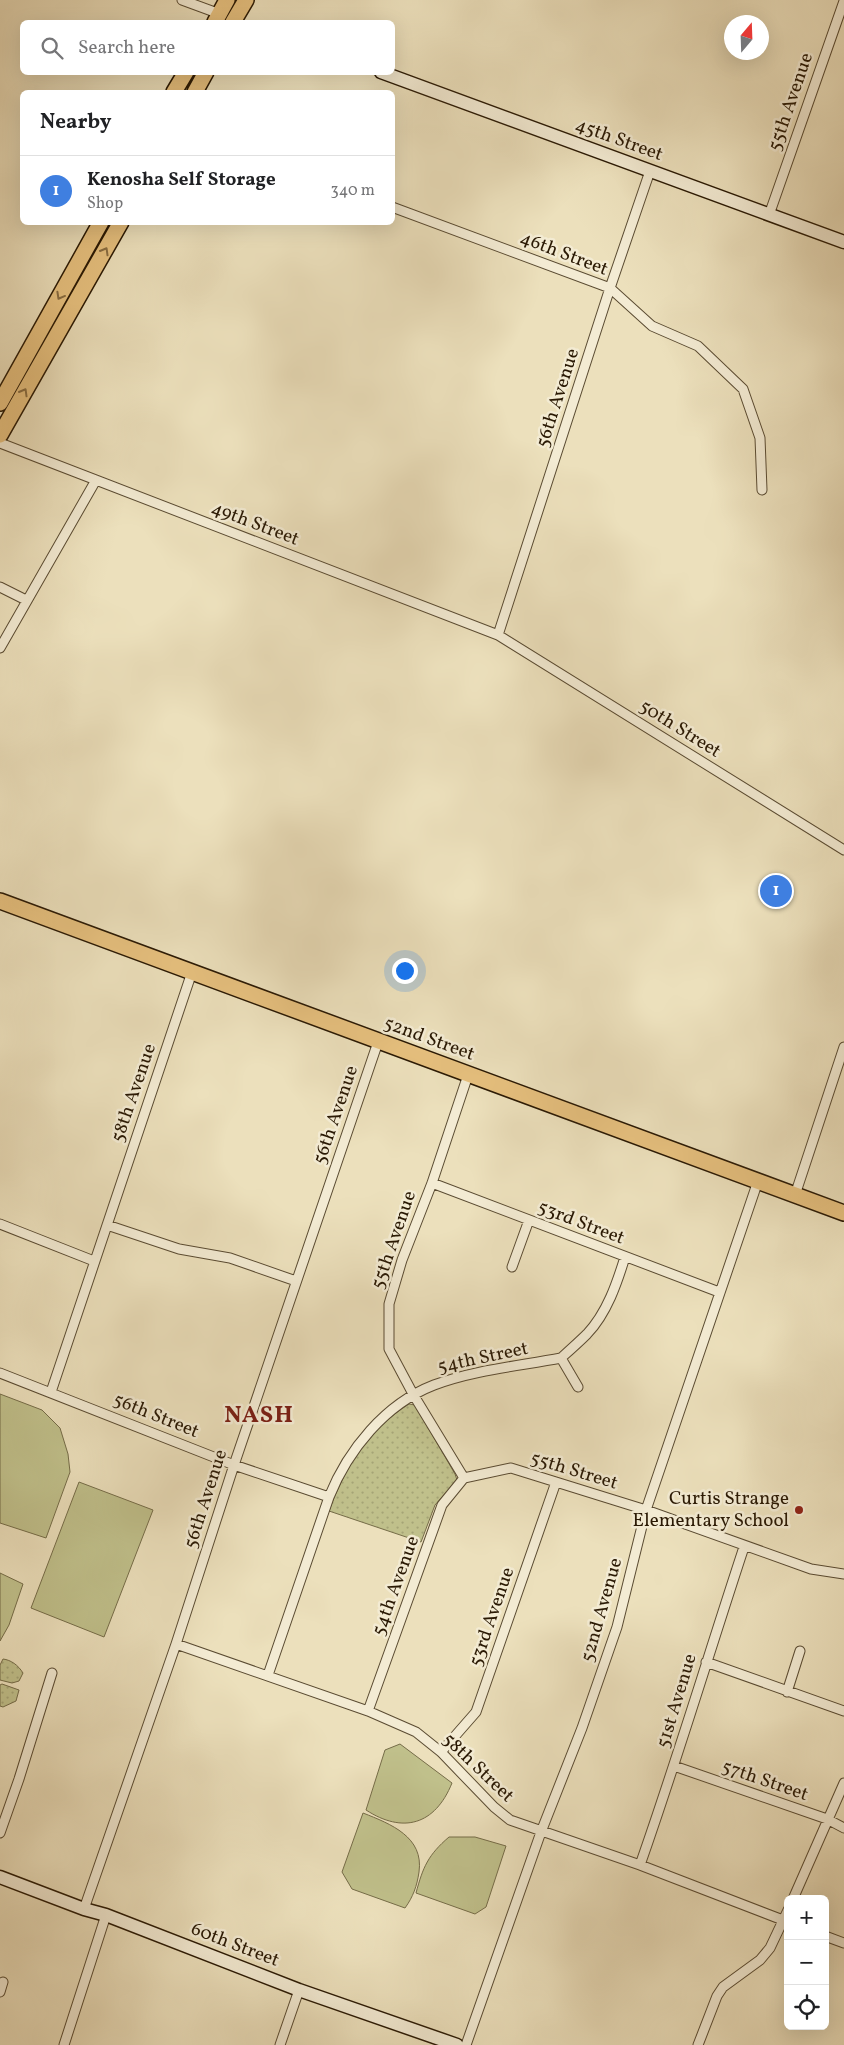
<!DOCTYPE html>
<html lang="en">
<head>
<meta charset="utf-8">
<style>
	:root { --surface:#fff; --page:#f6f6f6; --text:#202124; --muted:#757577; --line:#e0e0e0; --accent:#8f2418 }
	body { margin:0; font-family:Vollkorn,serif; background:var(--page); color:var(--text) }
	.controls { position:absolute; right:15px; bottom:15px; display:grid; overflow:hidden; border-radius:8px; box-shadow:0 5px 20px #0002 }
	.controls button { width:45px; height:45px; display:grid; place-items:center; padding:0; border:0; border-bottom:1px solid var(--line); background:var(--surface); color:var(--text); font:25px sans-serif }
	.compass { position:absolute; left:724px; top:15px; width:45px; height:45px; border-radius:50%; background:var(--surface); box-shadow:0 5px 20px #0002; rotate:19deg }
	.you { position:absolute; left:404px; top:970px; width:18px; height:18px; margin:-12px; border:4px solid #fff; border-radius:50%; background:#1a73e8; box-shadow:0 0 0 8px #1a73e833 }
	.badge { display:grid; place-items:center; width:32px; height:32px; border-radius:50%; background:var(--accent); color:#fff; font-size:16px; font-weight:700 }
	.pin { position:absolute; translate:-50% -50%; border:2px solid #fff; box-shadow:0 1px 5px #0006 }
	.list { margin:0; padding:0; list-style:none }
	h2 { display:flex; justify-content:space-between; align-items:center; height:65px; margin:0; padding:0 20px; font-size:21px }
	h2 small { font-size:16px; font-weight:400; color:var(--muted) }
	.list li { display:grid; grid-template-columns:32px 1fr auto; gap:15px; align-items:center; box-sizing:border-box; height:70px; padding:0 20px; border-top:1px solid var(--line) }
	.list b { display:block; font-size:19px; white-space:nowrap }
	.list p { margin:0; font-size:16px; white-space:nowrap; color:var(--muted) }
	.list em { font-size:16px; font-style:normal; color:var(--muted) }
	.icon { flex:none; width:28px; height:28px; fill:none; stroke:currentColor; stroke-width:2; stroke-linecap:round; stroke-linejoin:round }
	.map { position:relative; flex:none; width:844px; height:2045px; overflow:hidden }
	.search { position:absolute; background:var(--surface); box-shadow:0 5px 20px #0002; left:20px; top:20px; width:375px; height:55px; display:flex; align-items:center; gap:12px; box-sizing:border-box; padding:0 18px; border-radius:8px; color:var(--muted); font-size:19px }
	.panel { position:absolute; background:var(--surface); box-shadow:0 5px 20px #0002; left:20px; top:90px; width:375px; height:135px; border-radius:8px }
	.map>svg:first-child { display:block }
	.grass { fill:url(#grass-dots); stroke:#756c48 }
	.garden { fill:#c0c08b; stroke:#756c48 }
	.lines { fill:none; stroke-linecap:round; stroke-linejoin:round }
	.street-casing { stroke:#5a4b32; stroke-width:11 }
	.secondary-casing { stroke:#2a1904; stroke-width:15 }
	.primary-casing { stroke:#2a1904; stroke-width:18 }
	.street { stroke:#f3ebd3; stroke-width:9 }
	.secondary { stroke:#f3ebd3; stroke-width:12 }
	.primary { stroke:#e6c07e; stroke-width:15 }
	.oneway { stroke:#886c41 }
	.poi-dot { fill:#8f2418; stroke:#f3ebd3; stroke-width:2 }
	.labels { text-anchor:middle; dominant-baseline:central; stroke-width:5; stroke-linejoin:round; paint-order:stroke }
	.street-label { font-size:19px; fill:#2a1904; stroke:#f3ebd3 }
	.poi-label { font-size:19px; fill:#2a1904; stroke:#f3ebd3; text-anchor:end }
	.district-label { font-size:24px; font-weight:bold; letter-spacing:1px; fill:#7a1f14; stroke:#f3ebd3 }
</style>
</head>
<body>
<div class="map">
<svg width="844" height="2045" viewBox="0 0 844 2045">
	<defs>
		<pattern id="grass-dots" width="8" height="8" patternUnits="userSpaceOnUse" patternTransform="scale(1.25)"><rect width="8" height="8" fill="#c0c08b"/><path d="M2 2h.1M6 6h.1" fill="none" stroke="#a5a476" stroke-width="1.8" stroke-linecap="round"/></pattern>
	</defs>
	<rect width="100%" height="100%" fill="#ece0bc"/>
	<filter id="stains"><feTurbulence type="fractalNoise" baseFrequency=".004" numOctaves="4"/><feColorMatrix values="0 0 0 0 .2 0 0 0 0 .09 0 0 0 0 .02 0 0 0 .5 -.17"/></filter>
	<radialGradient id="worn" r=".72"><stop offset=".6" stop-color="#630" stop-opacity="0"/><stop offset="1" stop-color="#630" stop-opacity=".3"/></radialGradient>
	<path class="grass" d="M409,1404L415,1405L455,1474L457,1480L435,1505L421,1542L329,1511C345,1467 368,1430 409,1404Z
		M3,1659C11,1660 18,1665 23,1673L19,1681L12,1683L0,1680V1665Z
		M2,1684L19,1690L16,1701L3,1707L0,1706V1685Z"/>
	<path class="garden" d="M0,1394L42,1410L60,1428L68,1454L70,1472L46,1538L0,1523Z
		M79,1482L153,1510L104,1637L31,1608Z
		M0,1573L23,1584L9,1625L0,1641Z
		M400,1744L452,1783C435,1825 403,1834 366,1810L385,1750Z
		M363,1813C391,1824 424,1837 419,1872C417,1886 413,1897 405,1908L352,1889L342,1872Z
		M449,1837H475L506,1846L486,1907L475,1914L416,1893C423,1867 428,1855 449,1837Z"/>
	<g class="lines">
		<g class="street-casing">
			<path id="street" d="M182,0L220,14
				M392,207L610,288L652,326L698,346L743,389L760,438L762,490
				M769,215L844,1
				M0,443L498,635L844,850
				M0,587L26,600
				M498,635L610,288L650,171
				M0,648L96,480
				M432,1183L719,1292
				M795,1195L844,1047
				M0,1224L94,1261
				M107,1225L179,1249L230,1258L296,1281
				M512,1267L529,1220
				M561,1358C570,1350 579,1342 587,1334C607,1313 617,1283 625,1257
				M561,1358L578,1387
				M0,1373L234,1465L329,1497
				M51,1392L192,972
				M464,1478L413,1394L389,1349V1304L402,1260L432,1183L468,1075
				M464,1478L511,1468L646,1510L811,1569L844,1574
				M176,1644L368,1711L416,1732L441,1752L494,1807L510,1820L640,1865L788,1922
				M706,1662L844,1711
				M268,1675L329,1497C348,1450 385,1404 434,1385C474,1370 519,1366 561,1358
				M787,1692L800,1651
				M368,1711L442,1505L464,1478
				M441,1752L476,1712L556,1482
				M674,1766L827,1819L844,1828
				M0,1833L19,1779L52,1673
				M640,1865C677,1760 709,1653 744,1547
				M793,1899L844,1783
				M84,1909L176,1644L234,1465L378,1042
				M825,1936L844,1943
				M0,1992L3,1982
				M64,2045L106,1915
				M280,2045L299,1990
				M466,2045L541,1832L582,1728L617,1627L646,1510L758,1181
				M698,2045L717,1996L723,1987L760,1960L770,1948L788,1910"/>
		</g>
		<g class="secondary-casing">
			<path id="secondary" d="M381,72L844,242
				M0,1877L84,1909L106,1915L299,1990L457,2045"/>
		</g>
		<g class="primary-casing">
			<path id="primary" d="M215,22L227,0
				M233,22L246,0
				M174,92L186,72
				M195,92L206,72
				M0,403L101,222
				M0,435L121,222
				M0,901L844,1213"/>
		</g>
		<use href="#street" class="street"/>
		<use href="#secondary" class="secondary"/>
		<use href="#primary" class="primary"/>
	</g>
	<defs><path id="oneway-chevron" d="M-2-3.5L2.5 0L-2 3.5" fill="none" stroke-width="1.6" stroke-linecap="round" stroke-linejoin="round" transform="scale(1.25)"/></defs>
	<g class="oneway">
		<use href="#oneway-chevron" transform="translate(105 251) rotate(-60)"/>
		<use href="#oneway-chevron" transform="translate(60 296) rotate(119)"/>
		<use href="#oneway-chevron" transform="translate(24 392) rotate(-60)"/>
	</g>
	<circle class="poi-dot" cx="799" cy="1510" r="5"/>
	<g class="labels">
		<g class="street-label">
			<text transform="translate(791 102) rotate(-71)">55th Avenue</text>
			<text transform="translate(619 140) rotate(20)">45th Street</text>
			<text transform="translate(564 254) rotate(21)">46th Street</text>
			<text transform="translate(558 398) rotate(-72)">56th Avenue</text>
			<text transform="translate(255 524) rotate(21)">49th Street</text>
			<text transform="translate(680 729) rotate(32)">50th Street</text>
			<text transform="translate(429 1039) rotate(20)">52nd Street</text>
			<text transform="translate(134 1093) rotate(-71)">58th Avenue</text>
			<text transform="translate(336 1115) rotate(-71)">56th Avenue</text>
			<text transform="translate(581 1223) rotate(21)">53rd Street</text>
			<text transform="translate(394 1240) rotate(-71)">55th Avenue</text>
			<text transform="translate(483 1358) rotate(-12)">54th Street</text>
			<text transform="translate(156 1416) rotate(22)">56th Street</text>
			<text transform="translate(574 1471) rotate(17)">55th Street</text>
			<text transform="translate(206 1499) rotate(-72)">56th Avenue</text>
			<text transform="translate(396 1586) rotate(-70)">54th Avenue</text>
			<text transform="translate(602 1610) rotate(-74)">52nd Avenue</text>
			<text transform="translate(492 1617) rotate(-71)">53rd Avenue</text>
			<text transform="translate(677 1701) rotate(-73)">51st Avenue</text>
			<text transform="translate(478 1768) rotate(44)">58th Street</text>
			<text transform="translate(765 1781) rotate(19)">57th Street</text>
			<text transform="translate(235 1945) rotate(21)">60th Street</text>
		</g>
		<g class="poi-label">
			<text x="789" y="1499">Curtis Strange<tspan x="789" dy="22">Elementary School</tspan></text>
		</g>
		<g class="district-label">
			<text x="259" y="1416">NASH</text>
		</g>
	</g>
	<rect width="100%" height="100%" filter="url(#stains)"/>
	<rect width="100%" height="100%" fill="url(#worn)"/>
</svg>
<div class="controls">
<button>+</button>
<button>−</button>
<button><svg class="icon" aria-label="locate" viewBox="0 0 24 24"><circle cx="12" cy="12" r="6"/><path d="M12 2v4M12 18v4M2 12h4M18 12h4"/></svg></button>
</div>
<svg class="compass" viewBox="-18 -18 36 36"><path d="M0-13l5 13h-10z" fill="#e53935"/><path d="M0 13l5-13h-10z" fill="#757577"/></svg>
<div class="you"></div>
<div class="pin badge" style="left:776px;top:891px;background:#3f7fe0">1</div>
<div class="search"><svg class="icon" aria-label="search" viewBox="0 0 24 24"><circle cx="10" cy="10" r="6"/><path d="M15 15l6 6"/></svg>Search here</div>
<section class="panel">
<h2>Nearby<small></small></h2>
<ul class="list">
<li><span class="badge" style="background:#3f7fe0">1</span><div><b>Kenosha Self Storage</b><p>Shop</p></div><em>340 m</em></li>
</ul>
</section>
</div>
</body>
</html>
